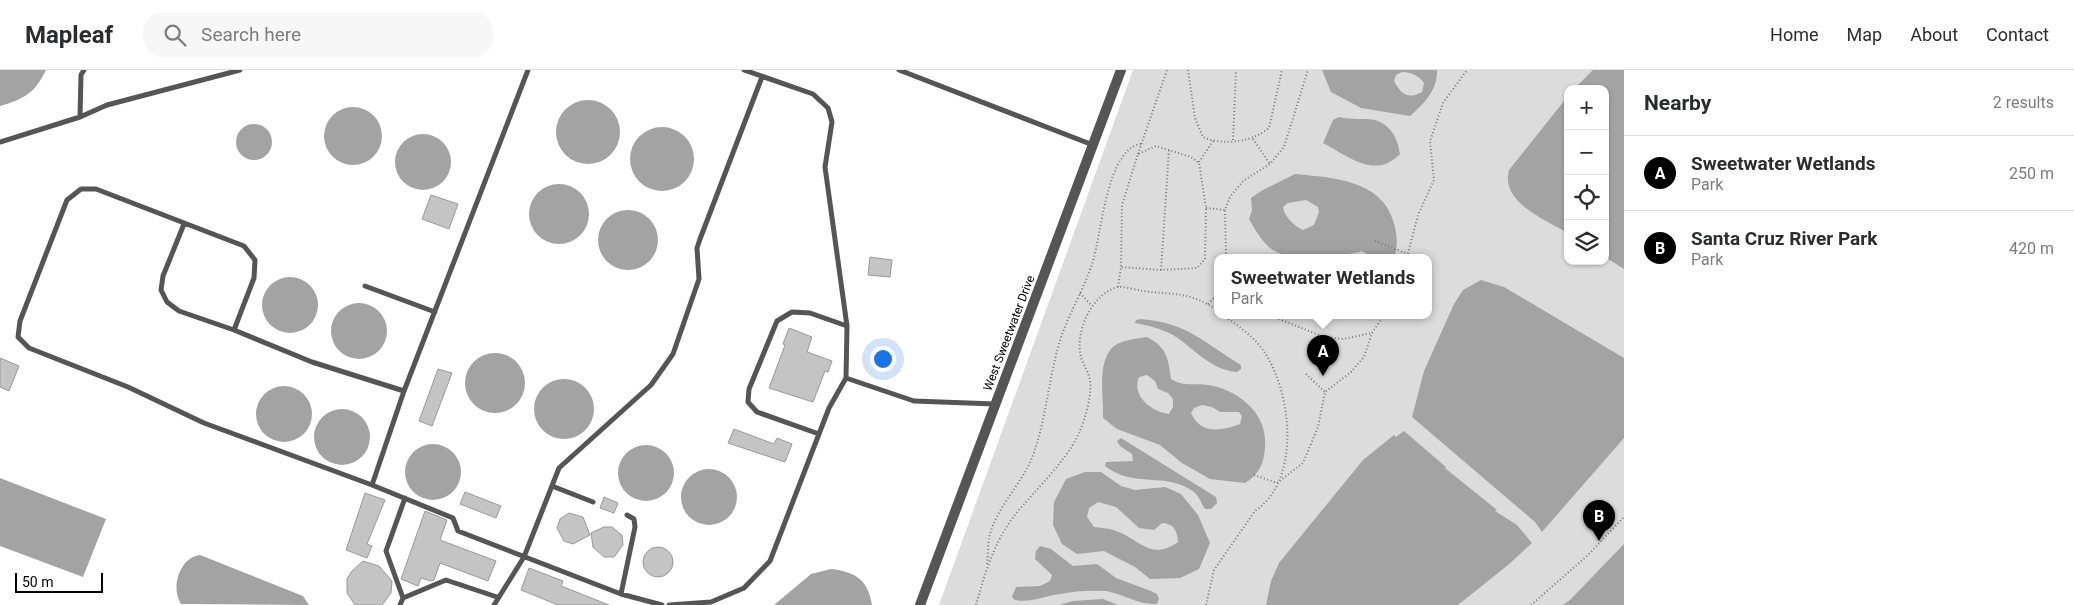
<!DOCTYPE html>
<html lang="en">
<head>
<meta charset="utf-8">
<style>
	:root { --surface:#fff; --page:#f7f7f7; --text:#2b2b33; --muted:#7c7c81; --line:#e1e1e2; --accent:#000 }
	body { margin:0; font-family:Roboto,sans-serif; background:var(--page); color:var(--text) }
	.controls { position:absolute; right:15px; top:15px; display:grid; overflow:hidden; border-radius:10px; box-shadow:0 1px 4px #0004 }
	.controls button { width:45px; height:45px; display:grid; place-items:center; padding:0; border:0; border-bottom:1px solid var(--line); background:var(--surface); color:var(--text); font:25px sans-serif }
	.scale { position:absolute; left:15px; bottom:12px; width:88px; box-sizing:border-box; padding-left:5px; border:2px solid #000; border-top:0; font-size:14px; line-height:18px; white-space:nowrap; color:#000; -webkit-text-stroke:4px #fff; paint-order:stroke }
	.you { position:absolute; left:882px; top:288px; width:18px; height:18px; margin:-12px; border:4px solid #fff; border-radius:50%; background:#1a73e8; box-shadow:0 0 0 8px #1a73e833 }
	.badge { display:grid; place-items:center; width:32px; height:32px; border-radius:50%; background:var(--accent); color:#fff; font-size:16px; font-weight:700 }
	.pin { position:absolute; translate:-50% -41px; filter:drop-shadow(0 1px 2px #0008) }
	.pin::after { content:''; position:absolute; top:26px; width:18px; height:15px; background:inherit; clip-path:polygon(0 0,100% 0,50% 100%) }
	.popup { position:absolute; left:1214px; top:184px; width:218px; height:65px; box-sizing:border-box; display:grid; place-content:center; border-radius:10px; background:var(--surface); filter:drop-shadow(0 1px 4px #0005); font-size:16px; white-space:nowrap; color:var(--muted) }
	.popup b { font-size:19px; color:var(--text) }
	.popup::after { content:''; position:absolute; left:50%; top:100%; margin-left:-10px; border:10px solid transparent; border-top-color:var(--surface) }
	.list { margin:0; padding:0; list-style:none }
	h2 { display:flex; justify-content:space-between; align-items:center; height:65px; margin:0; padding:0 20px; font-size:21px }
	h2 small { font-size:16px; font-weight:400; color:var(--muted) }
	.list li { display:grid; grid-template-columns:32px 1fr auto; gap:15px; align-items:center; box-sizing:border-box; height:75px; padding:0 20px; border-top:1px solid var(--line) }
	.list b { display:block; font-size:19px; white-space:nowrap }
	.list p { margin:0; font-size:16px; white-space:nowrap; color:var(--muted) }
	.list em { font-size:16px; font-style:normal; color:var(--muted) }
	.icon { flex:none; width:28px; height:28px; fill:none; stroke:currentColor; stroke-width:2; stroke-linecap:round; stroke-linejoin:round }
	.map { position:relative; flex:none; width:1624px; height:535px; overflow:hidden }
	header { display:flex; align-items:center; gap:30px; box-sizing:border-box; height:70px; padding:0 25px; background:var(--surface); border-bottom:1px solid var(--line) }
	header strong { font-size:24px }
	nav { display:flex; gap:28px; margin-inline-start:auto; font-size:18px }
	.search { width:350px; height:45px; background:var(--page); display:flex; align-items:center; gap:12px; box-sizing:border-box; padding:0 18px; border-radius:20px; color:var(--muted); font-size:19px }
	main { display:flex }
	aside { flex:1; background:var(--surface) }
	.map>svg:first-child { display:block }
	.green { fill:#dcdcdc; fill-rule:evenodd }
	.water { fill:#a3a3a3; fill-rule:evenodd }
	.building { fill:#c4c4c4; stroke:#999 }
	.lines { fill:none; stroke-linecap:round; stroke-linejoin:round }
	.path { stroke:#777; stroke-width:2; stroke-dasharray:1 2.5; stroke-linecap:butt }
	.lane { stroke:#555; stroke-width:5 }
	.street { stroke:#555; stroke-width:10 }
	.labels { text-anchor:middle; dominant-baseline:central; stroke-width:4; stroke-linejoin:round; paint-order:stroke }
	.street-label { font-size:12px; fill:#000; stroke:#fff }
</style>
</head>
<body>
<header>
<strong>Mapleaf</strong>
<div class="search"><svg class="icon" aria-label="search" viewBox="0 0 24 24"><circle cx="10" cy="10" r="6"/><path d="M15 15l6 6"/></svg>Search here</div>
<nav><a>Home</a><a>Map</a><a>About</a><a>Contact</a></nav>
</header>
<main>
<div class="map">
<svg width="1624" height="535" viewBox="0 0 1624 535">
	<rect width="100%" height="100%" fill="#fff"/>
	<path class="green" d="M1133,0H1624V535H939ZM1568,19H1605V191H1568ZM1218,187H1428V245H1218Z"/>
	<path class="water" d="M0,0H46C35,23 24,29 0,36Z
		M1322,0H1437C1438,19 1424,34 1410,46L1361,38L1331,22ZM1402,2C1412,2 1419,6 1424,13L1422,22C1408,30 1401,24 1394,11L1396,5Z
		M1593,0H1624V199L1605,187V19H1574Z
		M1568,26V163C1545,150 1500,132 1509,100Z
		M556 62a32 32 0 1 1 64 0a32 32 0 1 1-64 0Z
		M324 66a29 29 0 1 1 58 0a29 29 0 1 1-58 0Z
		M1339,47C1351,50 1368,48 1375,50C1391,55 1398,69 1400,84C1375,110 1348,86 1323,73L1333,50Z
		M236 72a18 18 0 1 1 36 0a18 18 0 1 1-36 0Z
		M630 89a32 32 0 1 1 64 0a32 32 0 1 1-64 0Z
		M395 92a28 28 0 1 1 56 0a28 28 0 1 1-56 0Z
		M1295,104C1335,108 1385,110 1395,157C1397,167 1398,178 1394,187H1368V185L1362,181C1353,184 1343,184 1337,187H1298C1292,183 1285,186 1279,183C1266,179 1255,160 1249,149L1252,140L1251,128L1261,121ZM1306,130L1318,137L1319,142L1314,155L1303,160C1294,156 1284,146 1283,137L1288,133Z
		M529 144a30 30 0 1 1 60 0a30 30 0 1 1-60 0Z
		M598 170a30 30 0 1 1 60 0a30 30 0 1 1-60 0Z
		M262 235a28 28 0 1 1 56 0a28 28 0 1 1-56 0Z
		M1481,210L1504,217L1624,288V368L1542,462L1535,452L1412,347L1424,301L1454,234L1463,220Z
		M331 261a28 28 0 1 1 56 0a28 28 0 1 1-56 0Z
		M1141,249C1188,253 1203,272 1241,295V299L1237,302C1210,300 1194,278 1173,265C1162,259 1147,255 1135,253L1136,250Z
		M1147,267C1167,278 1168,287 1171,309C1183,317 1195,313 1208,315C1237,319 1267,343 1265,374C1265,391 1260,404 1245,413L1210,409L1182,393L1160,375L1117,359L1103,348C1104,328 1097,296 1111,279C1118,270 1136,269 1147,267ZM1147,305L1155,311L1158,319L1168,323L1173,329V337L1169,344C1151,342 1131,325 1139,307ZM1202,335L1212,337L1220,342H1239L1242,346L1240,354C1221,361 1201,365 1191,343L1194,338Z
		M465 313a30 30 0 1 1 60 0a30 30 0 1 1-60 0Z
		M534 339a30 30 0 1 1 60 0a30 30 0 1 1-60 0Z
		M256 344a28 28 0 1 1 56 0a28 28 0 1 1-56 0Z
		M314 367a28 28 0 1 1 56 0a28 28 0 1 1-56 0Z
		M1404,361L1446,397L1445,398L1497,440L1495,441L1517,455L1532,473L1508,495L1458,535H1266L1271,511L1279,493L1363,390L1394,365L1396,367Z
		M1121,368L1216,427L1217,433L1211,439H1205C1201,433 1199,426 1194,422C1166,401 1134,419 1105,396L1106,392L1133,391L1132,384L1120,376L1117,371Z
		M405 402a28 28 0 1 1 56 0a28 28 0 1 1-56 0Z
		M618 403a28 28 0 1 1 56 0a28 28 0 1 1-56 0Z
		M681 427a28 28 0 1 1 56 0a28 28 0 1 1-56 0Z
		M1085,402H1101L1121,416L1135,420L1165,417L1181,424L1198,445L1210,473L1199,499L1180,508L1150,509L1135,497L1104,481L1077,484L1062,474L1053,455L1054,432L1066,409ZM1098,432L1116,437L1139,458L1154,460L1162,453C1174,454 1177,460 1178,472C1149,492 1140,468 1113,460C1107,458 1100,458 1094,457L1087,447L1089,438Z
		M0,408L106,449L83,507L0,476Z
		M1624,474V535H1563L1570,530Z
		M1040,476L1051,479L1073,496L1097,494L1116,508L1151,521L1157,524L1159,529L1157,534C1138,535 1124,524 1106,521C1091,520 1074,521 1060,524C1044,526 1031,533 1015,530L1012,527L1016,517L1040,516L1050,511L1052,505L1035,489L1036,481Z
		M200,485L303,526L309,535L181,534C170,518 180,487 200,485Z
		M831,499C855,502 868,509 872,535H774L811,504Z
		M1103,529L1118,535H1059L1073,531Z"/>
	<path class="building" d="M431,125L458,134L449,159L422,149Z
		M870,187L892,190L890,207L868,205Z
		M789,258L812,267L807,282L832,291L828,302L825,301L813,332L769,318L785,275L783,274Z
		M0,288L19,296L9,321L0,317Z
		M438,299L452,303L432,356L419,351Z
		M734,359L774,374L777,368L792,374L785,392L728,373Z
		M465,422L501,436L496,448L460,434Z
		M365,423L385,430L367,474L372,476L367,488L346,480Z
		M604,427L618,433L614,443L600,438Z
		M425,441L447,450L440,470L496,491L488,511L440,493L434,510L431,511L421,508L418,516L401,509Z
		M569,443L583,447L590,465L573,474L564,471L557,458L560,449Z
		M604,457H612L622,465L623,475L614,487H604L593,477L591,463Z
		M643 492a15 15 0 1 1 30 0a15 15 0 1 1-30 0Z
		M363,491L379,496L392,511L391,523L382,535H355L347,523V509L351,502Z
		M529,498L563,511L561,516L609,535H558L521,520Z"/>
	<g class="lines">
		<path class="path" d="M1188,0L1195,48L1203,67C1222,76 1253,72 1269,58L1282,0
			M1253,69L1270,94
			M1233,70L1236,0
			M1138,84L1167,0
			M1199,92L1213,71
			M1206,138L1225,140
			M1375,171L1408,184
			M1226,187L1225,140L1230,127L1243,111L1270,94L1284,77L1308,0
			M1407,187L1418,145L1434,110L1430,71L1443,33L1467,0
			M1161,200L1169,80
			M1118,217L1121,197L1161,200L1197,198L1205,189L1206,138L1199,93L1191,87L1156,76L1138,84L1122,135L1121,197
			M1080,223L1092,236
			M1208,234L1218,224
			M1269,245L1324,267L1343,269L1372,263
			M1306,304L1325,322
			M1254,405L1277,413
			M1277,413L1303,393L1318,357L1325,322L1351,302L1364,287L1372,263L1384,245
			M987,494C988,486 988,476 989,468C995,439 1021,415 1032,388C1046,351 1048,312 1059,274C1067,246 1083,222 1092,194C1102,165 1106,79 1141,74
			M976,535C985,503 994,472 1015,445C1034,421 1065,393 1078,365C1085,350 1092,327 1090,310C1088,300 1081,292 1080,282C1077,258 1092,225 1117,217C1124,216 1135,220 1143,221C1174,225 1190,221 1218,241
			M1206,535L1214,500L1255,441C1301,410 1292,325 1265,283C1255,267 1238,256 1223,245
			M1531,535L1587,486L1624,447"/>
		<path class="lane" d="M528,0L404,321L372,415L453,448L458,461L621,524L662,535
			M899,0L1093,75
			M80,47L107,35L240,0
			M0,72L80,47L81,5L84,0
			M184,154L163,206L161,220L167,232L179,241L234,260L312,292L404,321
			M365,216L435,242
			M234,260L254,208L255,190L244,176L96,119H81L67,130L20,251L18,267L29,278L128,317L204,353L372,415
			M846,308L914,331L995,334
			M819,364L757,342L748,332L749,319L777,251L792,242L810,243L847,256
			M552,416L593,432
			M621,524L635,457L634,449L627,445
			M403,528L386,481L405,428
			M400,535L403,528L446,510L497,527
			M494,535L524,487L559,398L651,315L673,284L699,209L697,178L700,169L762,7
			M669,535L711,532L744,518L770,491L829,338L846,308L847,256L825,97L832,52L828,38L813,24L744,0"/>
		<path class="street" d="M920,535L1121,0"/>
	</g>
	<g class="labels">
		<g class="street-label">
			<text transform="translate(1009 263) rotate(-69)">West Sweetwater Drive</text>
		</g>
	</g>
</svg>
<div class="controls">
<button>+</button>
<button>−</button>
<button><svg class="icon" aria-label="locate" viewBox="0 0 24 24"><circle cx="12" cy="12" r="6"/><path d="M12 2v4M12 18v4M2 12h4M18 12h4"/></svg></button>
<button><svg class="icon" aria-label="layers" viewBox="0 0 24 24"><path d="M12 4l9 5-9 5-9-5zM3 14l9 5 9-5"/></svg></button>
</div>
<div class="scale">50 m</div>
<div class="you"></div>
<div class="pin badge" style="left:1323px;top:306px">A</div>
<div class="popup"><b>Sweetwater Wetlands</b>Park</div>
<div class="pin badge" style="left:1599px;top:471px">B</div>
</div>
<aside>
<h2>Nearby<small>2 results</small></h2>
<ul class="list">
<li><span class="badge">A</span><div><b>Sweetwater Wetlands</b><p>Park</p></div><em>250 m</em></li>
<li><span class="badge">B</span><div><b>Santa Cruz River Park</b><p>Park</p></div><em>420 m</em></li>
</ul>
</aside>
</main>
</body>
</html>
